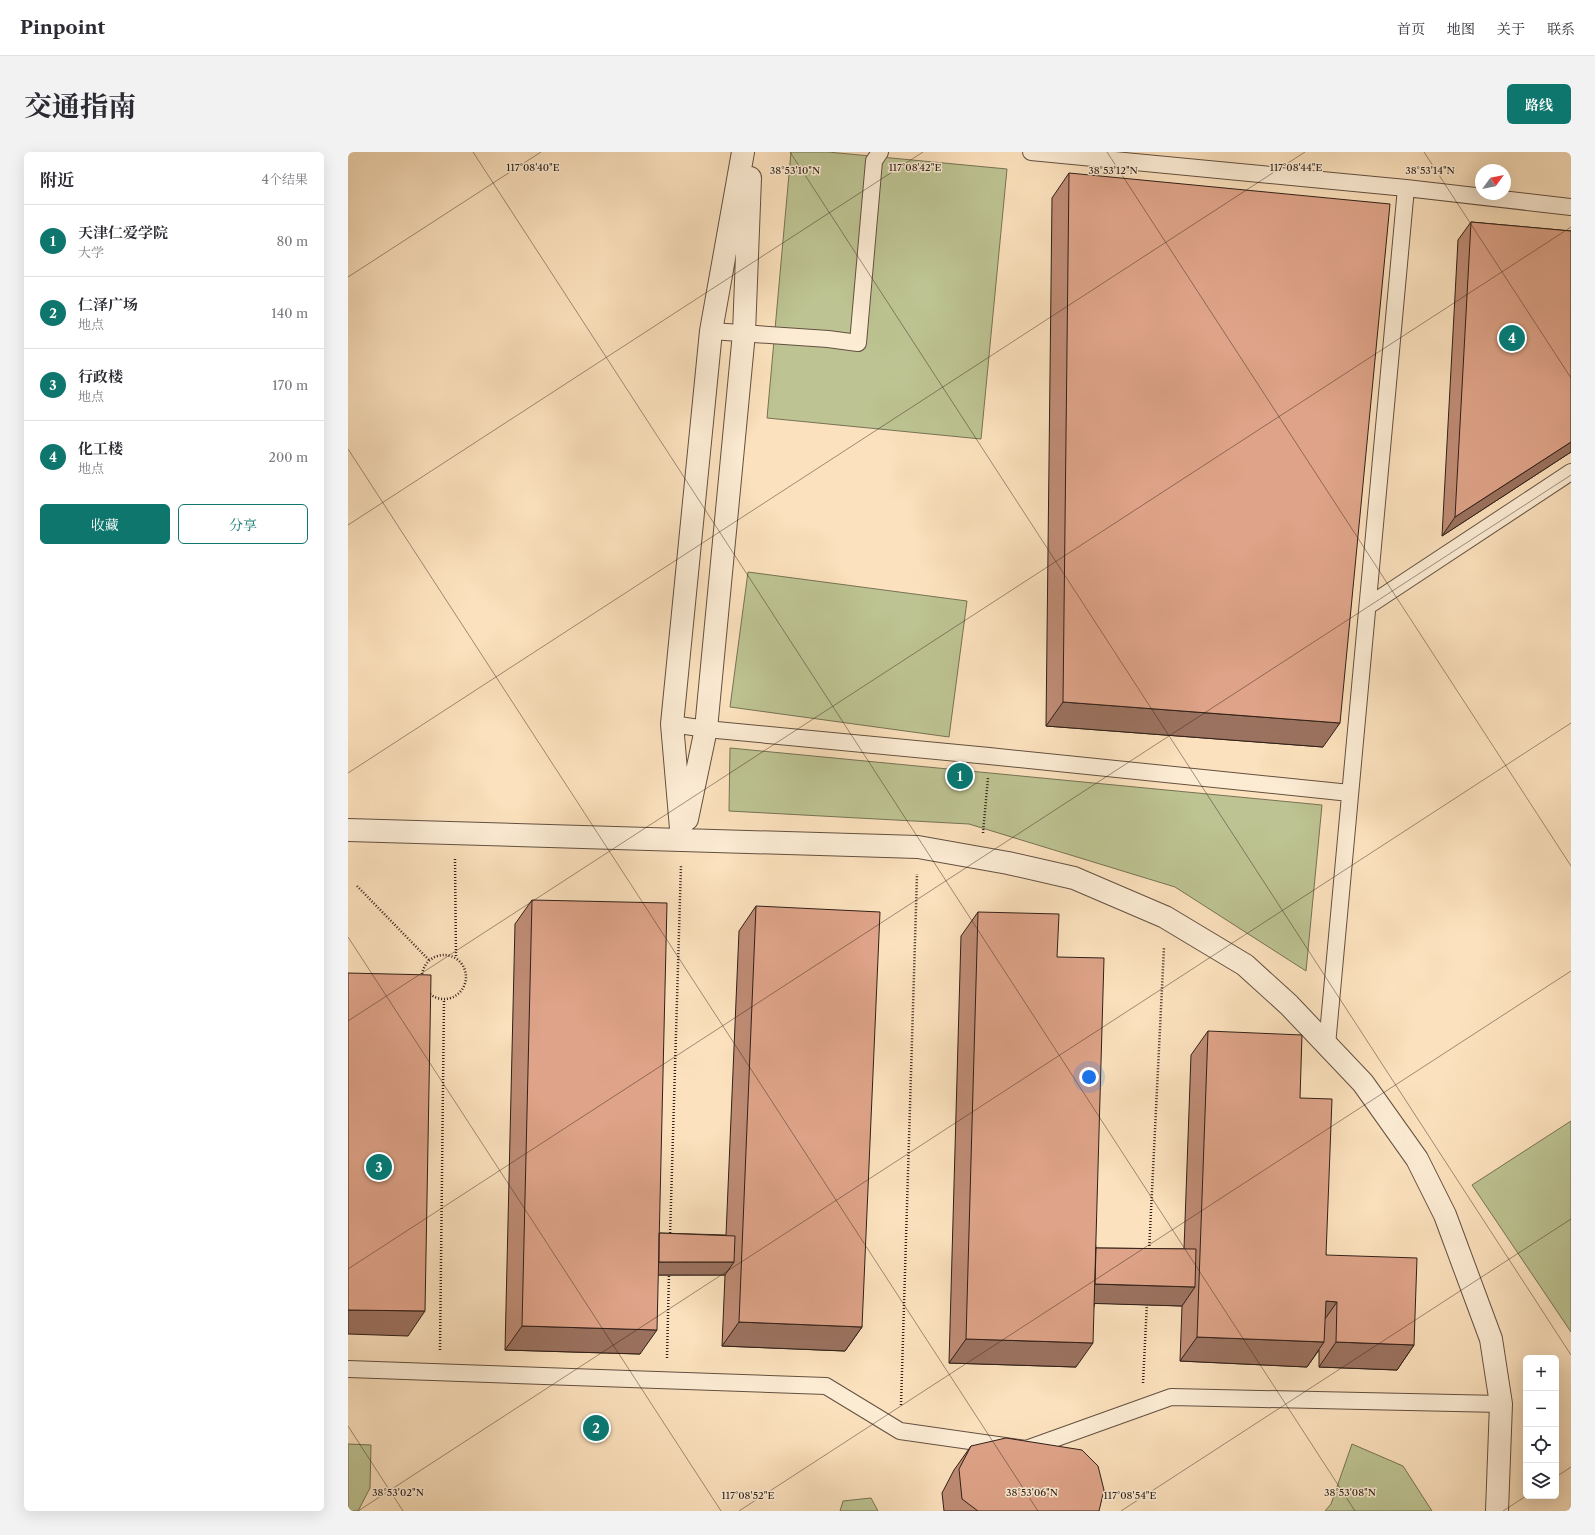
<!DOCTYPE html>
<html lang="zh">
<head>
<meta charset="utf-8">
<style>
	:root { --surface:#fff; --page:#f2f2f3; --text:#2b2b33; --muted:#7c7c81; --line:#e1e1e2; --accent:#0f766e }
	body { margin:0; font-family:"Libre Caslon Text","Noto Serif SC",serif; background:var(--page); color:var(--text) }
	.controls { position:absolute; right:12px; bottom:12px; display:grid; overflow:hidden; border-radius:6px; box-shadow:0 4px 16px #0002 }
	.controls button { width:36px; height:36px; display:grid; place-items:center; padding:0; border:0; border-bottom:1px solid var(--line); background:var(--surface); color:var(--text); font:20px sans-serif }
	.compass { position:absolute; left:1127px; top:12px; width:36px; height:36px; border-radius:50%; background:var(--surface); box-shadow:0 4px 16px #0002; rotate:57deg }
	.you { position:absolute; left:741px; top:925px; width:14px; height:14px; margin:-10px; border:3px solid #fff; border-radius:50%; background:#1a73e8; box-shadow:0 0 0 6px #1a73e833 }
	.badge { display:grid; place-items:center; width:26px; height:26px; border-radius:50%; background:var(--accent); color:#fff; font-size:13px; font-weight:700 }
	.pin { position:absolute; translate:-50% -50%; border:2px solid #fff; box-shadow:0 1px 4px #0006 }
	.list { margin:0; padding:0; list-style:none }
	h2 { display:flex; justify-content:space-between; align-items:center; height:52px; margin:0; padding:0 16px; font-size:17px }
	h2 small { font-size:13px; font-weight:400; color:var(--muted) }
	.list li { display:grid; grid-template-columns:26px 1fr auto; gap:12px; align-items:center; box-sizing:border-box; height:72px; padding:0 16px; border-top:1px solid var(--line) }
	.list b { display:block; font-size:15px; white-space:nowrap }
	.list p { margin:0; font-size:13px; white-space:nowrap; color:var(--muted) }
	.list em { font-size:13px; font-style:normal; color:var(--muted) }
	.actions { display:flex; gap:8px; padding:12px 16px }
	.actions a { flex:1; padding:9px 0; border:1px solid var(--accent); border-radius:6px; text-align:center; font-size:14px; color:var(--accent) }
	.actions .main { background:var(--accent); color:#fff }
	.icon { flex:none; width:22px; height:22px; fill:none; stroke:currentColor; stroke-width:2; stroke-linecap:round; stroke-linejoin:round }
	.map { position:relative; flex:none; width:1223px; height:1359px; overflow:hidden; border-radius:6px }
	header { display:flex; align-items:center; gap:24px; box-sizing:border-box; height:56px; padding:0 20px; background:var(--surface); border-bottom:1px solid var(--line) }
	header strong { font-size:19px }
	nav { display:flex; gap:22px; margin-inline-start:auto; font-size:14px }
	.intro { display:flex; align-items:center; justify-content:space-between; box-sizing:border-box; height:96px; padding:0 24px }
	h1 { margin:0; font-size:28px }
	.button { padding:10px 18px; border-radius:6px; background:var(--accent); color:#fff; font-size:14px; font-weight:700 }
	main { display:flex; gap:24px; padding:0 24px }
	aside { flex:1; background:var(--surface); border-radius:6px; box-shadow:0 4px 16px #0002 }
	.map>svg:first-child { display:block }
	.green { fill:#bdc392; stroke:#777255 }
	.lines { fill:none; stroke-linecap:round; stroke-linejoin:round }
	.lane-casing { stroke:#645041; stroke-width:18 }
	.street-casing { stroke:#645041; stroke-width:24 }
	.path { stroke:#312018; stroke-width:2.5; stroke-dasharray:1 2; stroke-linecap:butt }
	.lane { stroke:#fcecd4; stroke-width:16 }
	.street { stroke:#fcecd4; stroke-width:22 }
	.wall { fill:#bf8c75; stroke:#312018 }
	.shaded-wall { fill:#9b725f; stroke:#312018 }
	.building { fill:#dea388; stroke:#312018 }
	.ticks { fill:none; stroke:#312018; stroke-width:1; stroke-opacity:0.45 }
	.ticks-label { font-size:10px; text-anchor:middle; fill:#312018; stroke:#fcecd4; stroke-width:3; stroke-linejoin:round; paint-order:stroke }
</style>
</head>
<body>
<header>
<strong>Pinpoint</strong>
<nav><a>首页</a><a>地图</a><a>关于</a><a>联系</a></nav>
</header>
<div class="intro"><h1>交通指南</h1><a class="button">路线</a></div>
<main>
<aside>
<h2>附近<small>4个结果</small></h2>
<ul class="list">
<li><span class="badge">1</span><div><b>天津仁爱学院</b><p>大学</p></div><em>80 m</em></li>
<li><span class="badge">2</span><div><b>仁泽广场</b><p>地点</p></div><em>140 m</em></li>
<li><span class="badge">3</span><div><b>行政楼</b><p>地点</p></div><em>170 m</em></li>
<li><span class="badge">4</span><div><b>化工楼</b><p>地点</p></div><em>200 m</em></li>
</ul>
<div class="actions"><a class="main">收藏</a><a>分享</a></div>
</aside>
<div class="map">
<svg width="1223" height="1359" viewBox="0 0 1223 1359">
	<rect width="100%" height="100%" fill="#fbe1bd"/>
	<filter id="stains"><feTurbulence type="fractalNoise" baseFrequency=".005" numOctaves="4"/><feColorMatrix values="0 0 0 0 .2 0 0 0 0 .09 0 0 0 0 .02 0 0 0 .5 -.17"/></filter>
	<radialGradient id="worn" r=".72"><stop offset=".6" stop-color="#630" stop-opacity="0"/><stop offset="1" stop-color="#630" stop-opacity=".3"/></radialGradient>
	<path class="green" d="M443,0H480L659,17L633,287L419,266Z
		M400,420L619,449L601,585L382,555Z
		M382,596L974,653L958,819L827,735L621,672L381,659Z
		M1223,969V1180L1124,1033Z
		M0,1292L23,1293L22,1336L10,1359H0Z
		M1004,1292L1055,1314L1084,1359H977L983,1352Z
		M523,1346L530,1359H492L495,1349Z"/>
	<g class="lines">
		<g class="lane-casing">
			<path id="lane" d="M683,0L1058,36L979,893
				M1058,36L1223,55
				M363,179L480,187L510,191L526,9L532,0
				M1020,454L1223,320
				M324,572L358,577L641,604L1002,641
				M0,1217L478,1234L552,1279L678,1297L823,1245L1153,1252"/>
		</g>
		<g class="street-casing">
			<path id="street" d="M339,667L358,577L396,181L402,26
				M0,678L570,695L660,711L726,726L817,765L897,813L941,853L1015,931L1069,1007L1097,1063L1143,1187L1153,1252L1149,1359
				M334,688L324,572L363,179L395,0"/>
		</g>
		<path class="path" d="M635,681L640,626
			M107,707L108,806
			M9,734L81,808
			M74 825a22 22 0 1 1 44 0a22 22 0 1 1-44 0Z
			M322,1084L333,713
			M801,1100L816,795
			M92,1198L96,847
			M319,1206L321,1121
			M795,1231L799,1150
			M553,1253L569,722"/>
		<use href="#lane" class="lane"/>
		<use href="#street" class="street"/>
	</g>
	<path class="wall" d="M721,21L975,595L698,574L704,46Z
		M1123,70L1223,79V300L1094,384L1110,88Z
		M184,748L311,1081L378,1083L391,779L408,754L514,1175L497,1199L374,1194L377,1123H310L292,1202L157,1198L167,772Z
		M630,760L709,805L748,1096L836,1097L843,903L860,879L952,946L978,1103L1066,1193L1049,1218L971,1215V1198L959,1215L832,1209L834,1154L747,1151L728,1215L601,1211L613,784Z
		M623,1294L751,1359H596L594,1341L606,1318Z"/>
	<path class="shaded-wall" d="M1223,290V300L1094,384L1107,365Z
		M715,550L992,571L975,595L698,574Z
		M303,1110H386L377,1123H294Z
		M744,1132L847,1135L834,1154L730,1151Z
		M978,1149L989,1150L972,1174Z
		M0,1158L77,1159L60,1184L0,1182Z
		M391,1170L514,1175L497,1199L374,1194Z
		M174,1174L309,1178L292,1202L157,1198Z
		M849,1185L976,1190L959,1215L832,1209Z
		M618,1187L745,1191L728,1215L601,1211Z
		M988,1190L1066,1193L1049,1218L971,1215Z"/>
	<path class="building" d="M721,21L1042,52L992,571L715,550Z
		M1123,70L1223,79V290L1107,365Z
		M184,748L319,751L309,1178L174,1174Z
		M408,754L532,760L514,1175L391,1170Z
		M630,760L711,762L709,805L756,806L745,1191L618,1187Z
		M0,821L83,823L77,1159L0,1158Z
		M860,879L954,883L952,946L984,947L978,1103L1069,1106L1066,1193L988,1190L989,1150L978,1149L976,1190L849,1185Z
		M311,1081L387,1084L386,1110H311Z
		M748,1096L848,1097L847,1135L747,1132Z
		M658,1286L734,1298L750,1314L756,1338L751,1359H630L614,1347L611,1317L623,1294Z"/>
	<path class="ticks" d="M125,0L1007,1359M442,0L1223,1203M759,0L1223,714M1076,0L1223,226M0,125L193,0M0,297L690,1359M0,373L575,0M0,621L957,0M0,785L373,1359M0,869L1223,75M0,1117L1223,323M0,1274L55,1359M1208,1325L1223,1315M10,1359L1223,571M391,1359L1223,819M773,1359L1223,1067M1155,1359L1178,1344"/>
	<g class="ticks-label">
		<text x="185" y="19">117°08'40"E</text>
		<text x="567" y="19">117°08'42"E</text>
		<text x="948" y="19">117°08'44"E</text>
		<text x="1082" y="22">38°53'14"N</text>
		<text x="447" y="22">38°53'10"N</text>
		<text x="765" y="22">38°53'12"N</text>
		<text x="50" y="1344">38°53'02"N</text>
		<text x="684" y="1344">38°53'06"N</text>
		<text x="1002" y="1344">38°53'08"N</text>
		<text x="400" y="1347">117°08'52"E</text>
		<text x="782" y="1347">117°08'54"E</text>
	</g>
	<rect width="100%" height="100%" filter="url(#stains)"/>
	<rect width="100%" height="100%" fill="url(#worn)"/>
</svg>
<div class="controls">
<button>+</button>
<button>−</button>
<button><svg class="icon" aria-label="locate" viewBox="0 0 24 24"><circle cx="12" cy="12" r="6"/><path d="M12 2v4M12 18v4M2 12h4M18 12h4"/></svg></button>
<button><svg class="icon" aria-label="layers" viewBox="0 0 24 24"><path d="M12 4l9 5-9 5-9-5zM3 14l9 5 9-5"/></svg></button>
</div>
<svg class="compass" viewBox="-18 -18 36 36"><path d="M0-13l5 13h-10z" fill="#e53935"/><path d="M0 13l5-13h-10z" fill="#7c7c81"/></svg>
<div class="you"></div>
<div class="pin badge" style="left:612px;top:624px">1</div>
<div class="pin badge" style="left:248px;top:1276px">2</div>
<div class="pin badge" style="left:31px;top:1015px">3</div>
<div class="pin badge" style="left:1164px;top:186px">4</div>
</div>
</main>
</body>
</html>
